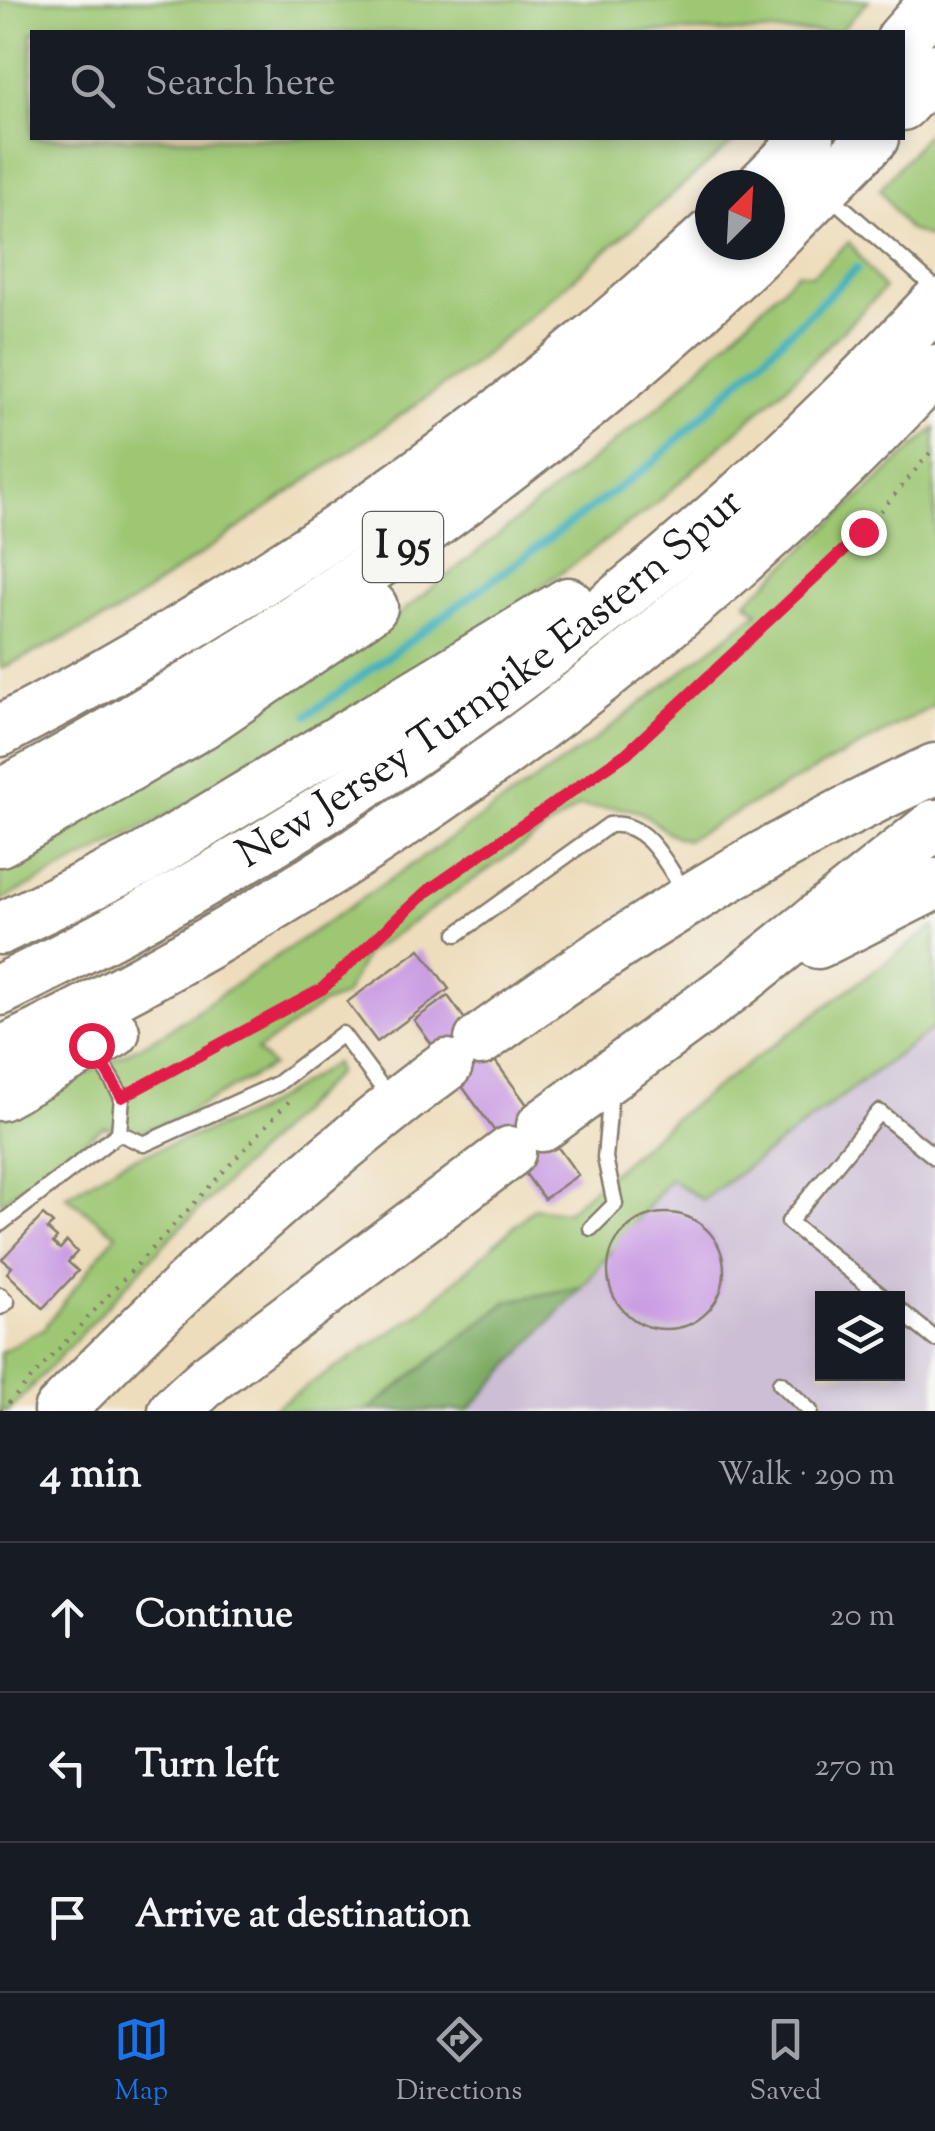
<!DOCTYPE html>
<html lang="en">
<head>
<meta charset="utf-8">
<style>
	:root { --surface:#171b24; --page:#20242c; --text:#f1f3f6; --muted:#9ea1a6; --line:#363941; --accent:#1a73e8 }
	body { margin:0; font-family:"Sorts Mill Goudy",serif; background:var(--page); color:var(--text) }
	.controls { position:absolute; right:30px; bottom:30px; display:grid; overflow:hidden; border-radius:0px; box-shadow:0 5px 15px #0003 }
	.controls button { width:90px; height:90px; display:grid; place-items:center; padding:0; border:0; border-bottom:2px solid var(--line); background:var(--surface); color:var(--text); font:50px sans-serif }
	.compass { position:absolute; left:695px; top:170px; width:90px; height:90px; border-radius:50%; background:var(--surface); box-shadow:0 5px 15px #0003; rotate:24deg }
	.stop { position:absolute; width:30px; height:30px; margin:-22px; border:8px solid #e11d48; border-radius:50%; background:#fff }
	.stop.end { background:#e11d48; border-color:#fff; box-shadow:0 2px 10px #0008 }
	.list { margin:0; padding:0; list-style:none }
	h2 { display:flex; justify-content:space-between; align-items:center; height:130px; margin:0; padding:0 40px; font-size:42px }
	h2 small { font-size:32px; font-weight:400; color:var(--muted) }
	.list li { display:grid; grid-template-columns:65px 1fr auto; gap:30px; align-items:center; box-sizing:border-box; height:150px; padding:0 40px; border-top:2px solid var(--line) }
	.list b { display:block; font-size:38px; white-space:nowrap }
	.list em { font-size:32px; font-style:normal; color:var(--muted) }
	.icon { flex:none; width:55px; height:55px; fill:none; stroke:currentColor; stroke-width:2; stroke-linecap:round; stroke-linejoin:round }
	.map { position:relative; flex:none; width:935px; height:1411px; overflow:hidden }
	.search { position:absolute; background:var(--surface); box-shadow:0 5px 15px #0003; left:30px; right:30px; top:30px; height:110px; display:flex; align-items:center; gap:25px; box-sizing:border-box; padding:0 35px; border-radius:0px; color:var(--muted); font-size:38px }
	.sheet { height:580px; background:var(--surface) }
	nav { display:flex; justify-content:space-around; align-items:center; box-sizing:border-box; height:140px; border-top:2px solid var(--line); background:var(--surface); font-size:28px; color:var(--muted) }
	nav a { display:grid; justify-items:center; gap:5px }
	nav .on { color:var(--accent) }
	.map>svg:first-child { display:block }
	.industrial { fill:#ccbed4; fill-rule:evenodd }
	.green { fill:#9dc773; stroke:#5c7248; stroke-width:2.5 }
	.forest { fill:#7eac65; stroke:#4d6440; stroke-width:2.5 }
	.lines { fill:none; stroke-linecap:round; stroke-linejoin:round }
	.stream { stroke:#3eafb9; stroke-width:8 }
	.building { fill:#ca9de3 }
	.lane-casing { stroke:#857c6c; stroke-width:19 }
	.highway-casing { stroke:#857c6c; stroke-width:55 }
	.path { stroke:#857c6c; stroke-width:4; stroke-dasharray:2.5 8; stroke-linecap:butt }
	.lane { stroke:#fff; stroke-width:14 }
	.highway { stroke:#fff; stroke-width:50 }
	.route { stroke:#e11d48; stroke-width:12 }
	.labels { text-anchor:middle; dominant-baseline:central; stroke-width:9; stroke-linejoin:round; paint-order:stroke }
	.shield { fill:#f6f6f2; stroke:#5d5d5c; stroke-width:2.5 }
	.shield-label { font-size:40px; font-weight:bold; fill:#1c1c1c }
	.street-label { font-size:42px; fill:#1c1c1c; stroke:#f6f6f2 }
</style>
</head>
<body>
<div class="map">
<svg width="935" height="1411" viewBox="0 0 935 1411">
	<rect width="100%" height="100%" fill="#f6f6f2"/>
	<filter id="ink" filterUnits="userSpaceOnUse"><feTurbulence type="fractalNoise" baseFrequency=".01" numOctaves="2"/><feDisplacementMap in="SourceGraphic" scale="20" xChannelSelector="R" yChannelSelector="G"/><feConvolveMatrix kernelMatrix="1 2 1 2 8 2 1 2 1" color-interpolation-filters="sRGB"/></filter>
	<filter id="wash" filterUnits="userSpaceOnUse"><feTurbulence type="fractalNoise" baseFrequency=".0048" numOctaves="4" result="noise"/><feDisplacementMap in="SourceGraphic" scale="40" xChannelSelector="R" yChannelSelector="G"/><feGaussianBlur stdDeviation="2.25" result="paint"/><feColorMatrix in="noise" values="0 0 0 0 0 0 0 0 0 0 0 0 0 0 0 0 0 1.4 0 .05"/><feComposite in="paint" operator="in"/></filter>
	<g filter="url(#wash)">
		<rect width="100%" height="100%" fill="#eeddbc"/>
		<path class="industrial" d="M935,1027V1411H468L582,1287L671,1178L878,1069ZM822,1298H898V1374H822Z"/>
		<path class="green" d="M0,0H869L839,32H32V138H738L470,367L115,614L0,669Z
			M935,124V233L931,238L907,229L880,189Z
			M849,242L884,289L792,381L656,504L452,652L165,817L0,901V868L66,831L388,623L661,405L798,272L812,275Z
			M935,428V705L686,840C660,832 664,827 645,815C627,803 600,811 580,806L365,955L344,996L322,1004L257,1051L272,1066L172,1121L143,1131L103,1127L0,1203V1118L161,1035L592,742L758,612L746,602Z
			M935,926V1027L703,1200L670,1179L582,1287L508,1301L367,1411H269L420,1313L534,1208L566,1212L677,1116Z
			M335,1063L337,1073L170,1238L9,1411H0V1353L44,1328L116,1234L66,1196L121,1163L250,1115Z"/>
		<path class="forest" d="M582,1287L468,1411H367L508,1301Z"/>
		<g class="lines">
			<path class="stream" d="M308,715L654,462L857,268"/>
		</g>
		<g id="blocks">
			<path class="building" d="M420,949L449,989L377,1042L347,1002Z
				M448,996L578,1175L544,1199L414,1020Z
				M608 1271a58 58 0 1 1 116 0a58 58 0 1 1-116 0Z
				M43,1215L53,1224L47,1229L57,1238L53,1243L60,1249L67,1241L77,1252L68,1262L78,1271L43,1308L7,1273L12,1267L2,1259Z"/>
		</g>
	</g>
	<g filter="url(#ink)">
		<use href="#blocks" fill-opacity="0" stroke="#857c6c" stroke-width="2.5"/>
		<g class="lines">
			<g class="lane-casing">
				<path id="lane" d="M830,196L935,288
					M457,934L609,825C647,820 666,864 684,891
					M119,1133L144,1144L277,1084L342,1034L389,1097
					M0,1224L119,1133L122,1097L94,1050
					M591,1228L615,1204L605,1158L611,1090
					M0,1295L7,1302L0,1307
					M884,1298L789,1222L879,1112L935,1157
					M898,1309L935,1339
					M780,1383L810,1411"/>
			</g>
			<g class="highway-casing">
				<g id="highway">
					<path d="M902,39L935,2"/>
					<path d="M902,105L935,69"/>
					<path d="M762,185L809,138"/>
					<path d="M770,242L873,138"/>
					<path d="M0,731C258,597 497,433 710,235"/>
					<path d="M0,795C278,645 539,464 767,245"/>
					<path d="M0,841L201,724L372,607"/>
					<path d="M0,929L141,860L568,603"/>
					<path d="M818,943L935,884"/>
					<path id="s1" d="M0,990C351,818 669,591 935,304"/>
					<path d="M480,1040C624,935 772,843 935,769"/>
					<path d="M0,1053C349,884 671,655 935,370"/>
					<path d="M0,1095L114,1032"/>
					<path d="M542,1126L737,983L935,825"/>
					<path d="M59,1411C180,1287 307,1169 447,1065"/>
					<path d="M174,1411L210,1378L510,1152"/>
				</g>
			</g>
			<path class="path" d="M139,1087L323,989L426,892L627,753L863,532L935,447
				M1,1411L291,1099"/>
			<use href="#lane" class="lane"/>
			<use href="#highway" class="highway"/>
		</g>
	</g>
	<g class="lines" filter="url(#ink)">
		<path class="route" d="M91,1045L122,1097L322,989L426,892L627,753L863,532"/>
	</g>
	<g class="labels">
		<rect class="shield" x="363" y="512" width="80" height="70" rx="8"/>
		<g class="shield-label">
			<text x="403" y="547">I 95</text>
		</g>
		<g class="street-label">
			<text stroke="none"><textPath href="#s1" startOffset="582">New Jersey Turnpike Eastern Spur</textPath></text>
		</g>
	</g>
</svg>
<div class="controls">
<button><svg class="icon" aria-label="layers" viewBox="0 0 24 24"><path d="M12 4l9 5-9 5-9-5zM3 14l9 5 9-5"/></svg></button>
</div>
<svg class="compass" viewBox="-18 -18 36 36"><path d="M0-13l5 13h-10z" fill="#e53935"/><path d="M0 13l5-13h-10z" fill="#9ea1a6"/></svg>
<div class="stop" style="left:91px;top:1045px"></div>
<div class="stop end" style="left:863px;top:532px"></div>
<div class="search"><svg class="icon" aria-label="search" viewBox="0 0 24 24"><circle cx="10" cy="10" r="6"/><path d="M15 15l6 6"/></svg>Search here</div>
</div>
<section class="sheet">
<h2>4 min<small>Walk · 290 m</small></h2>
<ul class="list">
<li><svg class="icon" aria-label="ahead" viewBox="0 0 24 24"><path d="M12 20V5M6 11l6-6 6 6"/></svg><div><b>Continue</b></div><em>20 m</em></li>
<li><svg class="icon" aria-label="left" viewBox="0 0 24 24"><path d="M17 20v-9H6M10 6l-5 5 5 5"/></svg><div><b>Turn left</b></div><em>270 m</em></li>
<li><svg class="icon" aria-label="arrive" viewBox="0 0 24 24"><path d="M6 21V4h12l-3 4 3 4H6"/></svg><div><b>Arrive at destination</b></div></li>
</ul>
</section>
<nav>
<a class="on"><svg class="icon" aria-label="map" viewBox="0 0 24 24"><path d="M3 6l6-2 6 2 6-2v14l-6 2-6-2-6 2zM9 4v14M15 6v14"/></svg>Map</a>
<a><svg class="icon" aria-label="directions" viewBox="0 0 24 24"><path d="M12 3l9 9-9 9-9-9zM9 14v-3h6M13 9l2 2-2 2"/></svg>Directions</a>
<a><svg class="icon" aria-label="saved" viewBox="0 0 24 24"><path d="M7 4h10v16l-5-4-5 4z"/></svg>Saved</a>
</nav>
</body>
</html>
